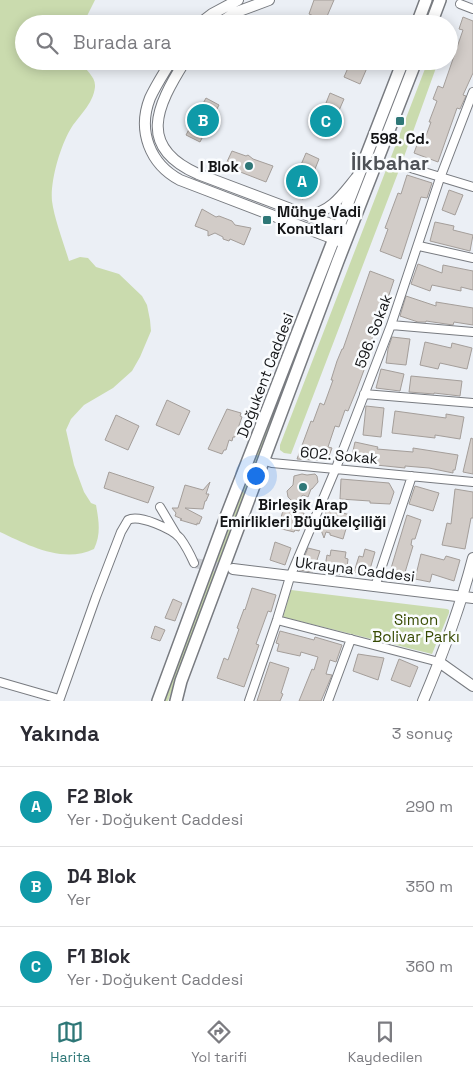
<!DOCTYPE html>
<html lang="tr">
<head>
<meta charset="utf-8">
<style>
	:root { --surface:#fff; --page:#f2f2f3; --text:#2b2b33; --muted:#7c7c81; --line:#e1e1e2; --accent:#2e7777 }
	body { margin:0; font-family:"Space Grotesk",sans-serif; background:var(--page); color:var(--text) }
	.you { position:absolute; left:255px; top:475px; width:18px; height:18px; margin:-12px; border:4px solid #fff; border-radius:50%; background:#1a73e8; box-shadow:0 0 0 8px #1a73e833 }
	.badge { display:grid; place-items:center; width:32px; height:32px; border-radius:50%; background:var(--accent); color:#fff; font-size:16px; font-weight:700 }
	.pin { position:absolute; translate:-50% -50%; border:2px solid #fff; box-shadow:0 1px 5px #0006 }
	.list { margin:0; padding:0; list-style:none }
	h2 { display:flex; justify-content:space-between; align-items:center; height:65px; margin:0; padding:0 20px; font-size:21px }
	h2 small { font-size:16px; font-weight:400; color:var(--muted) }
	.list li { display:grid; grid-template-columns:32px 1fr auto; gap:15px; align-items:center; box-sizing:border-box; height:80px; padding:0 20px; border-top:1px solid var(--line) }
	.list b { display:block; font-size:19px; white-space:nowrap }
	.list p { margin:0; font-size:16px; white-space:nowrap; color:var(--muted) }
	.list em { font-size:16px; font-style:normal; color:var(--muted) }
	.icon { flex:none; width:28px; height:28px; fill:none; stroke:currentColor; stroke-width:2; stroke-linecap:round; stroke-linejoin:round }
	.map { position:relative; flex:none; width:473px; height:701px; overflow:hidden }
	.search { position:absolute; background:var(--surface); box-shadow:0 2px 12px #0003; left:15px; right:15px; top:15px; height:55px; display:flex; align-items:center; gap:12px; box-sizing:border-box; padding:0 18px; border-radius:28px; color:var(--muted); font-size:19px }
	.sheet { height:305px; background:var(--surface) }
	nav { display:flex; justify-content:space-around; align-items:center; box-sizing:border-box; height:70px; border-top:1px solid var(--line); background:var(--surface); font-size:14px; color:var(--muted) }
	nav a { display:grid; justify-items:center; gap:2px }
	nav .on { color:var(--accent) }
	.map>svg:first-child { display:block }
	.green { fill:#cadbae }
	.building { fill:#d2ccc8; stroke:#a49e9a }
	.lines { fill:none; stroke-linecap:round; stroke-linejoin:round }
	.secondary-tunnel { stroke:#cbced4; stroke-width:10; stroke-dasharray:10 5; stroke-linecap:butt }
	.street-casing { stroke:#787b80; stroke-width:10 }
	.secondary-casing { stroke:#787b80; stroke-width:12 }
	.primary-casing { stroke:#787b80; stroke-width:14 }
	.street { stroke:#fff; stroke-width:8 }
	.secondary { stroke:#fff; stroke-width:10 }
	.primary { stroke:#fff; stroke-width:11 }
	.poi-dot { fill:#2e7777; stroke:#fafcfe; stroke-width:2 }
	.labels { text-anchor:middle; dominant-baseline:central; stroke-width:5; stroke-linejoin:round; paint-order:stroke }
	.poi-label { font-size:15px; font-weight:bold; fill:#131416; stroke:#fafcfe }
	.street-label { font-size:15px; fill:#131416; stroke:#fafcfe }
	.park-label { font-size:15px; fill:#374a02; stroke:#fafcfe }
	.district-label { font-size:20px; font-weight:bold; fill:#4f5257; stroke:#fafcfe }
</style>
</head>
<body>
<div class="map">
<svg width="473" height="701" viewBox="0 0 473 701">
	<rect width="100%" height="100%" fill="#ebeff5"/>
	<path class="green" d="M0,0H95L83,24H24V61H81C85,71 96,76 95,87C93,105 78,116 70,130C60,147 50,182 52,201C54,218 64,244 69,261L80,257L88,258L96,267L119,274L142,296L147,305L150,320L151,331L140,357L132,371L113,388L84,405L71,419L66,430L74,465L84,492L91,503L96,505C99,522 101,534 94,549C63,564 28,545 0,532Z
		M428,61H436L435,63L437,65L401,165L291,454L284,453L280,450V445Z
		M331,261L308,322L302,345L258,458L168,701H165C219,554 274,407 331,261Z
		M291,590L447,609L449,610V613L432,654L283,617Z"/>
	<path class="building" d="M314,0H334L325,21L309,14Z
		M463,17L473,21V73L463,95L466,96L460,109L457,108L438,162L414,153L418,142L423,144L431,122H429L437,101L433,99L438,86L443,88L463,30L459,29Z
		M351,61H370L360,84L344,77Z
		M330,93L344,99L327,138L314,133Z
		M206,98L219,105L200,142L186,135Z
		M232,151L246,156L248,155L253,159L273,166L266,182L225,166Z
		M306,153L319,159L303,199L289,193Z
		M407,175L432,183L427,198L421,197L401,259L380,251L388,229L385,228L398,193L401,194Z
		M449,190L463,195L455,215L442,210Z
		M202,209L216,217L219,216L232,221L235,225L251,228L244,245L230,239L229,241L223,239V237L215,233L208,236V231L195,226Z
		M435,222L454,226L453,230L473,235L470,251L430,241Z
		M418,264L442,273L443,265L473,271V290L461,287V291L432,285L430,291L411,284Z
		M370,271L394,280L376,333H374L366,358L368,359L357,389L348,411L345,410L339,427L335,426L328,447L332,448L327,461L297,459L311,421L313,422L320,403L324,405L333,380H331L337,361L342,349H343Z
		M406,296L436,306V302L473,308V325L454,322L453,325L426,321V322H418L400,316Z
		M392,337L410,339L406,365L386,363L388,349Z
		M425,342L451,348L452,343L472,348L467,369L440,363L438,369L420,365Z
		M381,369L404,374L400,391L376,388Z
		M411,376L462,381L460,396L434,393V394L409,392Z
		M167,400L190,411L179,435L156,425Z
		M366,406L384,408L381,437L363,435Z
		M227,409L241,413L240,416L242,417L235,437H233L232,441L229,440L226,450H224L222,454L208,449Z
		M395,411L446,418V414L464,417L460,439L435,435V438L392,433Z
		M116,415L139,426L128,450L105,440Z
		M471,438L473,439V474L463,472Z
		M355,442L378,447L377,449L413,452V448L458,455L455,470H453V473L429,468L405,466V468L376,465L351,460Z
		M109,472L154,487L148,503L104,488Z
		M302,474L307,475L315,474L317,476L318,482L312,489H311L308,497L303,495L297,500L292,501L288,497L287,491L293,485L294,476Z
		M341,479L389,483L394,492L390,504L370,503V501L340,499Z
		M210,482L206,494H209L206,501H205L203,509L185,508L202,517L199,524L197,523V525L180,520L182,519L175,516L176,513L172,508H178L185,485L203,490Z
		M415,486L439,493L433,511L409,504Z
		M455,489L473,492V518H471L465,549L442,545L447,523L451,524Z
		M284,507L304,513L299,531L295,530L294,532L278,528Z
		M333,510L350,515L343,539L330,535V533L326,532L324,538L321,530H318L323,527L326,511Z
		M407,515L421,520L415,539H412L411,545L413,546L403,579L389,575Z
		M275,542L291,548L285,565L270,560Z
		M308,548L320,551L313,572L299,570Z
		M365,549L375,552L368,576L354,572L359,556L363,557Z
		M331,550L346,552L345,558L348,559L346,575L324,572L327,555L330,556Z
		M421,554L444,560L446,556L460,560L454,581L432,574L430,582L415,579Z
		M252,588L276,595L271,612L268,611L256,644L259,645L244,687L217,678L224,658L228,660L239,629L237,628L244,609L245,610Z
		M173,599L182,603L175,621L165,618Z
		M155,626L165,630L160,641L151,638Z
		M280,631L314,640L315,637L342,645L336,662L330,660L326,674L332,675L321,701H299L312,669L314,670L318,657L301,652L300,656L277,651L279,644L276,643Z
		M358,654L384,658L378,680L353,671Z
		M399,659L418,667L410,687L391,680Z
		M270,662L289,668L281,693L283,694L280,701H257Z"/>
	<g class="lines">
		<path class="secondary-tunnel" d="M194,563L230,569"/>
		<g class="street-casing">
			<path id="street" d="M460,4L473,9
				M401,165L473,187
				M419,246L473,258
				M391,325L473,332
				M364,394L473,403
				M263,460L272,463L473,482
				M160,507L176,534
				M375,587L412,476
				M277,620L439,662
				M0,682L59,699
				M59,701L96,597L121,532L128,520C139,514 172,529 180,538C186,546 190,554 194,563
				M249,701L277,620L290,577L336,468L391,325L440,178L473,92
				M328,701L351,639"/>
		</g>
		<g class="secondary-casing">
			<path id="secondary" d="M199,24L212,14L238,0
				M218,24L234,13L269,0
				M171,61C164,73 156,85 150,98C137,131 150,164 180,180L342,242
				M185,61C156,107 137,147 198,174L344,229
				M309,215C332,211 342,195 356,178
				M233,569L473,598
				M439,662L473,686
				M423,701C443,654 460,608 473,558"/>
		</g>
		<g class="primary-casing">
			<path id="primary" d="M417,24L426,0
				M431,24L440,0
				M158,701L227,514L403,61
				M176,701L181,681L338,261L416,61"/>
		</g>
		<use href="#street" class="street"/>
		<use href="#secondary" class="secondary"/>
		<use href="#primary" class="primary"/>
	</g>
	<g class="poi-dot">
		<rect x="395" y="116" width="10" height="10" rx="2.5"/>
		<circle cx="249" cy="166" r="5"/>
		<rect x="262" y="215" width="10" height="10" rx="2.5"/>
		<circle cx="303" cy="487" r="5"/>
	</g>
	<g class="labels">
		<g class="poi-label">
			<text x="400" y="138">598. Cd.</text>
			<text x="239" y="166" text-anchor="end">I Blok</text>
			<text x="277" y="211" text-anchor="start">Mühye Vadi<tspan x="277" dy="17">Konutları</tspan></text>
			<text x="303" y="504">Birleşik Arap<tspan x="303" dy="17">Emirlikleri Büyükelçiliği</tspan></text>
		</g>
		<g class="street-label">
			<text transform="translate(373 331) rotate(-69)">596. Sokak</text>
			<text transform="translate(265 375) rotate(-69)">Doğukent Caddesi</text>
			<text transform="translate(339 455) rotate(5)">602. Sokak</text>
			<text transform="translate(355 569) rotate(7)">Ukrayna Caddesi</text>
		</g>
		<g class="park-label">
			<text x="416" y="619">Simon<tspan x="416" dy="17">Bolivar Parkı</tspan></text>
		</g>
		<g class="district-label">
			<text x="390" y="163">İlkbahar</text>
		</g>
	</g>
</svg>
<div class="you"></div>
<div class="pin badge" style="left:302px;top:181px;background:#0f9aa8">A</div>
<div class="pin badge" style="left:203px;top:120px;background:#0f9aa8">B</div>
<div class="pin badge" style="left:326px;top:121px;background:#0f9aa8">C</div>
<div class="search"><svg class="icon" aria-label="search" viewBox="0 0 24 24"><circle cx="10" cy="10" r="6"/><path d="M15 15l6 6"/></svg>Burada ara</div>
</div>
<section class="sheet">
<h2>Yakında<small>3 sonuç</small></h2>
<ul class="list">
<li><span class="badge" style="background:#0f9aa8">A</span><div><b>F2 Blok</b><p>Yer · Doğukent Caddesi</p></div><em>290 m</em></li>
<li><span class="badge" style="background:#0f9aa8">B</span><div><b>D4 Blok</b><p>Yer</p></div><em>350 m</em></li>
<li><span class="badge" style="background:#0f9aa8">C</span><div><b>F1 Blok</b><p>Yer · Doğukent Caddesi</p></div><em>360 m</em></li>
</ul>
</section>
<nav>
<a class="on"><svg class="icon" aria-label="map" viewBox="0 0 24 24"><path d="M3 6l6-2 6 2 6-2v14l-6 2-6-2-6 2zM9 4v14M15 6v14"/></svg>Harita</a>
<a><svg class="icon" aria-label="directions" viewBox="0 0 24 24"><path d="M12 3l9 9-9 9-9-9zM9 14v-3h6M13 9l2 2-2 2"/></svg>Yol tarifi</a>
<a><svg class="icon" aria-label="saved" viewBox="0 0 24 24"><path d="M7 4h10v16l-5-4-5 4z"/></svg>Kaydedilen</a>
</nav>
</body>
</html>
